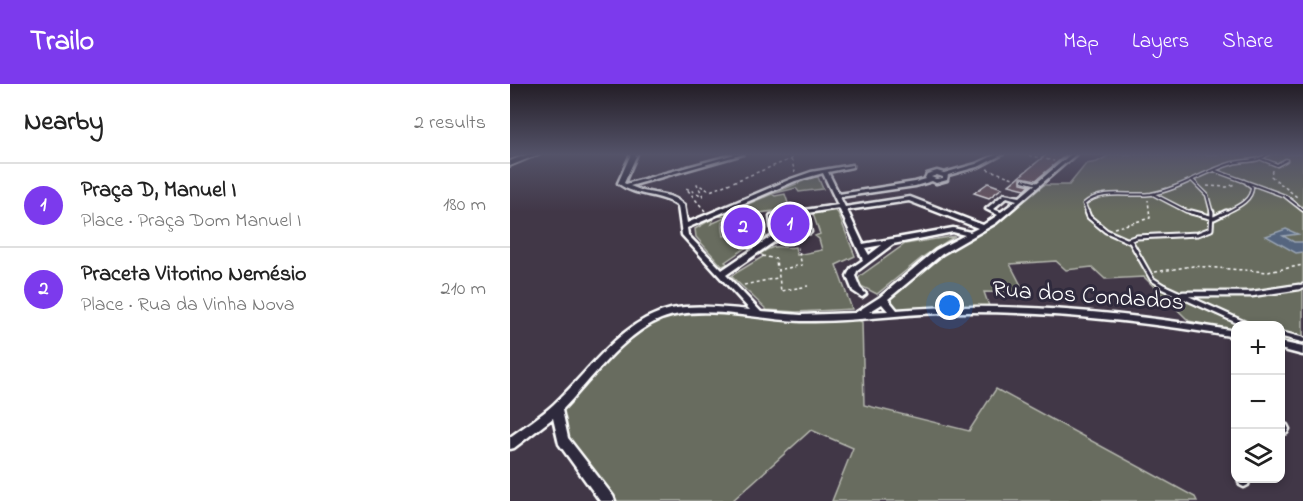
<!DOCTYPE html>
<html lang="en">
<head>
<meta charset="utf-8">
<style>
	:root { --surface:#fff; --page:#f2f2f2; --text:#222; --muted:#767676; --line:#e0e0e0; --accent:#7c3aed }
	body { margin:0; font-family:"Indie Flower",sans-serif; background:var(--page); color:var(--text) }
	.controls { position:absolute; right:18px; bottom:18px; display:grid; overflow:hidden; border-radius:12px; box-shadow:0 3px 9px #0003 }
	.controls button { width:54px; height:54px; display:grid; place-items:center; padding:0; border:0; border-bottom:2px solid var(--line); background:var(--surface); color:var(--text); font:30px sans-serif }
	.you { position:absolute; left:440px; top:222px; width:21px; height:21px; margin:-15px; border:4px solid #fff; border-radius:50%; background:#1a73e8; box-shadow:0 0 0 9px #1a73e833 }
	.badge { display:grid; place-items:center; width:39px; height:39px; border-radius:50%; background:var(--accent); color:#fff; font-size:20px; font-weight:700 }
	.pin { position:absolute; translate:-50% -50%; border:3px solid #fff; box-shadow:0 2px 6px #0006 }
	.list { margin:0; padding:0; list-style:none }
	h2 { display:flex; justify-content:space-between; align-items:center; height:78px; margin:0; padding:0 24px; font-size:26px }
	h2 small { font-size:20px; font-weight:400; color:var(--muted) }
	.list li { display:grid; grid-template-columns:39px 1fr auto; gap:18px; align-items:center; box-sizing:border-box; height:84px; padding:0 24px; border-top:2px solid var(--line) }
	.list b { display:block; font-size:22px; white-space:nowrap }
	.list p { margin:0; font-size:20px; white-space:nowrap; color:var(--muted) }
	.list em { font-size:20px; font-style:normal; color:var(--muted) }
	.icon { flex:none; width:33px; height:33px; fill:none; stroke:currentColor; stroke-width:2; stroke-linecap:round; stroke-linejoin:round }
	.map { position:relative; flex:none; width:793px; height:417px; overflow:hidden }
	header { display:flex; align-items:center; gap:36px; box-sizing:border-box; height:84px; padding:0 30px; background:var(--accent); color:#fff }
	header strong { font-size:28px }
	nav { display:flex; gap:33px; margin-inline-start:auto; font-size:21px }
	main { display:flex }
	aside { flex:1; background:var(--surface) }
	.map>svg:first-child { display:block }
	.green { fill:#686c5e; stroke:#b4b6ae; stroke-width:1.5 }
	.water { fill:#54657f; stroke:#98a3b2; stroke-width:1.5 }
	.building { fill:#6b545f; stroke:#fff; stroke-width:1.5 }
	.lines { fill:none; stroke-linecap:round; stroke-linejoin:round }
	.lane-far2-casing { stroke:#fff; stroke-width:5 }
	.lane-far1-casing { stroke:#fff; stroke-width:7 }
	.lane-casing { stroke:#fff; stroke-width:9 }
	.street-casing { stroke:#fff; stroke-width:5 }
	.secondary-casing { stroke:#fff; stroke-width:4 }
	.path { stroke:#fff; stroke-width:1.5; stroke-dasharray:3 3; stroke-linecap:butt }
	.lane-far2 { stroke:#2f2a3d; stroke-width:2 }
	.lane-far1 { stroke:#2f2a3d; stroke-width:3 }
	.lane { stroke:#2f2a3d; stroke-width:4.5 }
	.street { fill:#2f2a3d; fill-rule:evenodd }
	.secondary { fill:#2f2a3d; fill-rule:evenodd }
	.labels { text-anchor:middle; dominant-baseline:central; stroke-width:6; stroke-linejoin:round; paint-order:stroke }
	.street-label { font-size:24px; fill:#fff; stroke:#2f2a3d }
</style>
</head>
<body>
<header>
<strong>Trailo</strong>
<nav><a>Map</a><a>Layers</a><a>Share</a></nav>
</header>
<main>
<aside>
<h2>Nearby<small>2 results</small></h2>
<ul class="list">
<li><span class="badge">1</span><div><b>Praça D, Manuel I</b><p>Place · Praça Dom Manuel I</p></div><em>180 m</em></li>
<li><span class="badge">2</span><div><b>Praceta Vitorino Nemésio</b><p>Place · Rua da Vinha Nova</p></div><em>210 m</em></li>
</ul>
</aside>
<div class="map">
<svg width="793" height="417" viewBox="0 0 793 417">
	<rect width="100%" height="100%" fill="#413747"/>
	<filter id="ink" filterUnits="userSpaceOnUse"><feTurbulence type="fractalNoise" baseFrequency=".0167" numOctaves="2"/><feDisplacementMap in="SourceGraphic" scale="12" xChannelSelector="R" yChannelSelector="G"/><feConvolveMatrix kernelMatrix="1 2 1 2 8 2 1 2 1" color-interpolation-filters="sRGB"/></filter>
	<g filter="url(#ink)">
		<path class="green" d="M601,70H793V263L771,258L770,242H726L725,248L679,237L634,193L595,195L582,183L556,186L546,177L500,180L515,209L474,208L479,222L387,228L378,214L429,173L451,159L484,142L534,101H559L576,80L587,78Z
			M303,93H308L313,105L289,108L286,104L262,110L265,112L275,110L280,125L249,129V133L212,138L214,152L255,147L257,155L246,162L237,163L215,178L218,180L212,182L186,153L185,145L205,133L201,140L217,133L209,132Z
			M324,126L328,129L345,172L326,181L342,225L287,228L257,226L221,192L254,172L250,170C269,157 268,166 285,163L287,171L312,166L309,155L305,152L310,150L303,130Z
			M445,152L414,172L367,210L351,202L348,196L350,192L395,160Z
			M184,226L344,234L352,238L354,321L459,347L486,305L685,413L687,417H322L343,364L301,346L222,417H98L53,356L46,325L115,253L149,232Z"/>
		<path class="water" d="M776,145L788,150L773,152L784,158H793V168L786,169L756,152Z"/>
		<path class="building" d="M537,70H557L526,96L511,93V99L520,101L515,105L499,101Z
			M478,99L492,104L479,114L464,109Z"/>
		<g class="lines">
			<g class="lane-far2-casing">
				<path id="lane-far2" d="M752,75L767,81L776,76
					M706,87L775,112L793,126
					M513,96L528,100
					M682,96L697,111L702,130
					M643,110L676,127L687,130
					M578,130L574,120C592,104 619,113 641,110C670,105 695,87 723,79C735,76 749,78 758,70
					M713,130C724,124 742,118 742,103L734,97"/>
			</g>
			<g class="lane-far1-casing">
				<path id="lane-far1" d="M577,128L579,133L596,147L621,158L642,195L656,204
					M681,128L704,134L716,128
					M618,156L627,153L688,150L701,145L702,128
					M779,204L793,202"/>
			</g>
			<g class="lane-casing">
				<path id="lane" d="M653,203L739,242
					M673,210H742L789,203
					M770,250L793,256"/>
			</g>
			<g class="street-casing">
				<path id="street" d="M121,70H127L114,99L116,100L225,70H233L120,102L133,107L159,112L166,115L174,121L177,139L281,95L301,88L342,81V83L318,88L329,110L405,98L416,95L415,94L417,90L427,87L434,89L466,80L487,70H493L470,82L438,91L437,96L426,99L422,97L405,102L330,113L335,123L400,113L473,141L488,131L476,125L494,110L510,113L561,70H566L486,139L432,170L378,215L387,226C500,217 614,228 726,247V253C638,238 548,228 459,228C403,228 348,238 291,237C249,236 191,219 151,235C112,251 81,296 52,326L58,354L103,412L105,417H90L49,360L43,334L4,364L0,365V353C15,342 31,332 44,320C80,287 111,236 161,225C187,220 214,224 240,226L172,151L168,122C150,109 127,113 109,100L108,99ZM313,89L328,121L261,131L260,132L262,152L212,186L178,151L177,144L285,97ZM427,91L433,93V94L426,95L421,93ZM497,113L507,116L491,128L483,125ZM399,117L468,144L460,148L443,144L353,160L337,126ZM329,124L353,176L341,184L337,192L343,207L352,213L356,210L350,204L345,192L347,187L383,160L443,148L455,151L426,166L370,213L345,229L291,231L251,228L216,191L268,155L300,149L301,148L297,129ZM290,130L294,147L269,150L266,133ZM372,161L359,171L355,164ZM372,220L378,227L359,228Z
					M770,258L793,263V271L770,265Z
					M770,339L777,341L779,345L777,349L773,350L770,349Z
					M728,394H740L738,401L734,403L730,401Z"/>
			</g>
			<g class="secondary-casing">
				<path id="secondary" d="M18,70H29L0,82V77Z"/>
			</g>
			<path class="path" d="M513,70L544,77
				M281,75L285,88
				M477,85L506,95
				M762,86L761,92L787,113
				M697,102L717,103L725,100
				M195,127L176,104L193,112L187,100L200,107L281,75L280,70
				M604,144L640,134L638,116
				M286,157L292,181L268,186L271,207L298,202
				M252,172L266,175L267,185
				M645,188L683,182L758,188L793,181
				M234,201L267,194"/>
			<use href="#lane-far2" class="lane-far2"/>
			<use href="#lane-far1" class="lane-far1"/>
			<use href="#lane" class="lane"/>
			<use href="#street" class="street"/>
			<use href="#secondary" class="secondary"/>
		</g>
	</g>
	<linearGradient id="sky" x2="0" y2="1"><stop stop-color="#241e27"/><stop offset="0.55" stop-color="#545369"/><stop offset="1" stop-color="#545369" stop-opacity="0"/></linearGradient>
	<rect width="793" height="128" fill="url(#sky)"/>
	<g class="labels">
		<g class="street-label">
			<text transform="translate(578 213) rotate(4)">Rua dos Condados</text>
		</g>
	</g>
</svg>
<div class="controls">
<button>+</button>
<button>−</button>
<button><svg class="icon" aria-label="layers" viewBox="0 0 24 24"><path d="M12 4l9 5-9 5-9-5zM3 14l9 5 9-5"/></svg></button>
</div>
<div class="you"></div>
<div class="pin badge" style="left:280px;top:140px">1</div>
<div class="pin badge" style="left:233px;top:143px">2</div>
</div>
</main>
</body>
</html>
